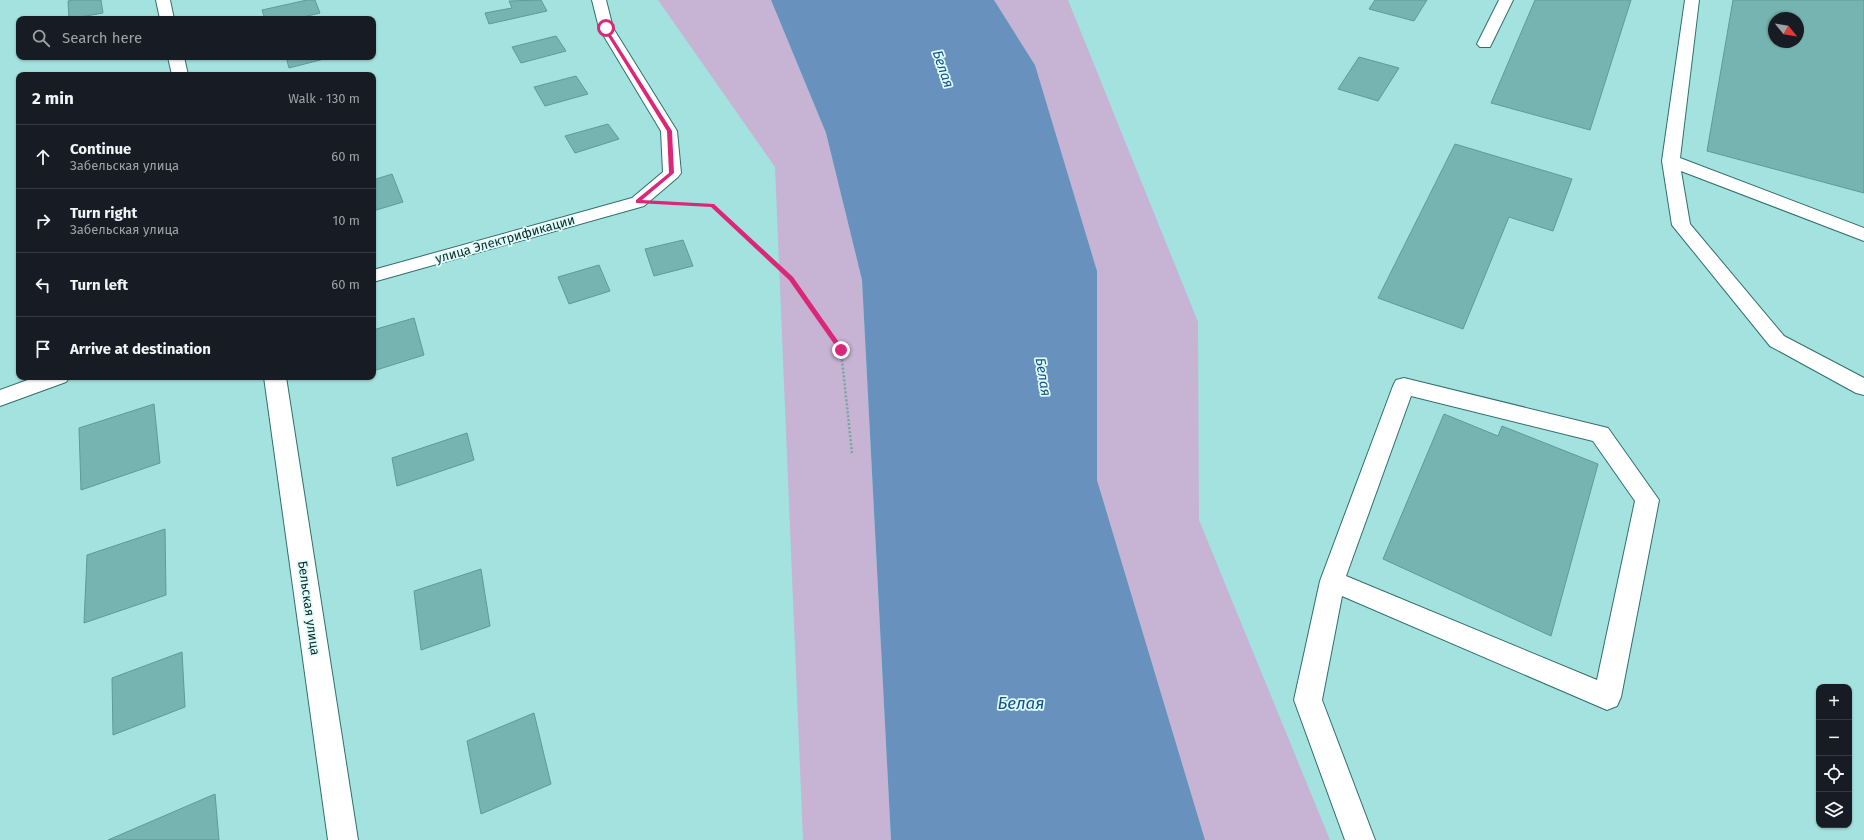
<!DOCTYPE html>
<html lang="en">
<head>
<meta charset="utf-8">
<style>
	:root { --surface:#171b24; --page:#242831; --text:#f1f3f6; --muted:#9ea1a6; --line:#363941 }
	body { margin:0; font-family:"Fira Sans",sans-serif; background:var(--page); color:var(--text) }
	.controls { position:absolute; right:12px; bottom:12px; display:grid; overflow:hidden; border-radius:8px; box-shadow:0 1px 3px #0004 }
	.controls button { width:36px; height:36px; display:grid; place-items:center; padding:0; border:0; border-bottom:1px solid var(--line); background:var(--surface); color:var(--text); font:20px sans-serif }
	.compass { position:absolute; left:1768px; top:12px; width:36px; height:36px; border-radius:50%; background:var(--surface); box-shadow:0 1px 3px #0004; rotate:120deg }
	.stop { position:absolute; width:12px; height:12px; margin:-9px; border:3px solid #db2777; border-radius:50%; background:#fff }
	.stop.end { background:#db2777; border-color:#fff; box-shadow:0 1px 4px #0008 }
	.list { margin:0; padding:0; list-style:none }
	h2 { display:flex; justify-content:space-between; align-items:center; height:52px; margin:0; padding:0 16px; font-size:17px }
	h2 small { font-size:13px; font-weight:400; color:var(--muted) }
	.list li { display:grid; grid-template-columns:26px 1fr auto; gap:12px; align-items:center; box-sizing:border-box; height:64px; padding:0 16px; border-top:1px solid var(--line) }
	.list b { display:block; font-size:15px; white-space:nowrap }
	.list p { margin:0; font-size:13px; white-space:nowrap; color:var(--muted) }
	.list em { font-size:13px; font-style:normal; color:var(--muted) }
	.icon { flex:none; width:22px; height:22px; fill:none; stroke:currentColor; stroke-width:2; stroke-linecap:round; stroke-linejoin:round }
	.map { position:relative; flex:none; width:1864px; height:840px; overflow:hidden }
	.search { position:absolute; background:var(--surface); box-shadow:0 1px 3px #0004; left:16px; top:16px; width:360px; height:44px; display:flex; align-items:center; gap:10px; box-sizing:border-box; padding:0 14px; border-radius:8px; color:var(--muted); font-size:15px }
	.panel { position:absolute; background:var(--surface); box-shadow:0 1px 3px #0004; left:16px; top:72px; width:360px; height:308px; border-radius:8px }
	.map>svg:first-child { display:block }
	.green { fill:#c7b3d4 }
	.water { fill:#6991be }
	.building { fill:#76b4b2; stroke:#5d9b98; fill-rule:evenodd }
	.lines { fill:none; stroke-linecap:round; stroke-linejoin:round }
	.lane-casing { stroke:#306f6d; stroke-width:2 }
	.street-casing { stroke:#306f6d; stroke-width:2 }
	.path-far1 { stroke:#73a6a3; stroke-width:2; stroke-dasharray:1.5 1.5; stroke-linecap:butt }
	.path { stroke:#73a6a3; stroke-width:2.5; stroke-dasharray:2 2; stroke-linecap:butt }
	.lane { fill:#fff; fill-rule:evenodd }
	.street { fill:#fff; fill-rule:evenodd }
	.route { fill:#db2777 }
	.labels { text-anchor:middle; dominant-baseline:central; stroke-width:3.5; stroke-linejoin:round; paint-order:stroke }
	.street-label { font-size:13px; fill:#102a29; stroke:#defdfb }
	.water-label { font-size:14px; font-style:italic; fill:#164f89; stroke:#defdfb }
	.near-water-label { font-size:17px; font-style:italic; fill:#164f89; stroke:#defdfb }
</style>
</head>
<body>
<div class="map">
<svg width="1864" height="840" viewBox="0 0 1864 840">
	<rect width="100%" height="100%" fill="#a3e2df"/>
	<path class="green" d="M658,0H771L826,133L862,280L891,840H803L775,167Z
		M994,0H1068L1198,322L1199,520L1330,840H1205L1097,480V271L1035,65Z"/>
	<path class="water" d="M771,0H994L1035,65L1097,271V480L1205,840H891L862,280L826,133Z"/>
	<path class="building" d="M73,0H101L103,13L69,19L68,1Z
		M307,0H315L320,13L295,19H265L262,10Z
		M541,0L547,11L489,24L485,13L512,8L509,1Z
		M1375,0H1427L1414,21L1369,9Z
		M1535,0H1631L1590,130L1491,103Z
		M1733,0H1864V193L1707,151ZM1774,18H1798V42H1774Z
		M556,36L566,51L521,63L512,47Z
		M286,57H332L289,68Z
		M1359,57L1399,68L1378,101L1338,89Z
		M576,76L588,94L545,106L534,87Z
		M608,124L619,139L575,153L565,136Z
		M1455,144L1572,179L1553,231L1509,217L1463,329L1378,298Z
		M392,174L403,202L373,211V180Z
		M683,240L693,266L654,276L645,249Z
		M599,265L610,291L569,304L558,277Z
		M414,318L424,355L373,371V330Z
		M154,404L160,463L81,490L79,428Z
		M1444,414L1498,436L1502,426L1598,464L1551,636L1383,559Z
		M467,433L474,460L397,486L392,458Z
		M165,529L166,595L84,623L87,555Z
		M481,569L490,626L421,650L414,591Z
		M182,652L185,707L113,735L112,678Z
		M534,713L551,784L481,814L467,741Z
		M215,794L219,840H108Z"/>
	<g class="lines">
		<g class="lane-casing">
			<path id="lane" d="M1499,0H1513L1490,47H1480L1477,44Z
				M1685,0H1699L1680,158L1864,228V241L1681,171L1690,224L1784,336L1864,378V395L1856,393L1770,346L1672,225L1662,161Z
				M1404,378L1608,428L1659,500L1621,697L1617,706L1607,710L1342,596L1322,700L1375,840H1345L1294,700L1320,581L1393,386L1396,380ZM1411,396L1593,441L1635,501L1597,680L1346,576Z"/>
		</g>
		<g class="street-casing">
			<path id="street" d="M156,0H170L174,19H160Z
				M592,0H606L613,28L677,131L681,173L678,177L644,206L373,282V270L632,198L663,172L661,131L599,28Z
				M168,57H184L188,75H172Z
				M36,377H70L66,382L0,406V390Z
				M264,377H286L358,840H328Z"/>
		</g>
		<path class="path-far1" d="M684,204L712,205L723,215"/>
		<path class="path" d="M721,214L791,279L841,350L852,453"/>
		<use href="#lane" class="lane"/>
		<use href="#street" class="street"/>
	</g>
	<path class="route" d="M606,27L672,131L674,173L642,200L714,204L793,277L843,348V351H839L789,280L711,207L636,203V200L669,173L667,131L603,28Z"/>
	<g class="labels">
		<g class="street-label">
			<text transform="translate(505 239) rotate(-16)">улица Электрификации</text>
			<text transform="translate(309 608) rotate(82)">Бельская улица</text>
		</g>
		<g class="water-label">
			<text transform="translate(943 69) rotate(71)">Белая</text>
			<text transform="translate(1043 377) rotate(81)">Белая</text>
		</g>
		<g class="near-water-label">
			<text x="1021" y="703">Белая</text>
		</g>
	</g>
</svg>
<div class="controls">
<button>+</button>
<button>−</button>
<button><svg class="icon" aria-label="locate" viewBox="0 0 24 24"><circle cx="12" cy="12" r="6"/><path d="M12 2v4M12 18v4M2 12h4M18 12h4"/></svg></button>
<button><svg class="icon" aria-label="layers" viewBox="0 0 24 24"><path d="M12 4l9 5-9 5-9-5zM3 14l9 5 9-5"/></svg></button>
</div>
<svg class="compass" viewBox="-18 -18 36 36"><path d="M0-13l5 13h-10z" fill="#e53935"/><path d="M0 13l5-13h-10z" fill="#9ea1a6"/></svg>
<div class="stop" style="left:606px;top:28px"></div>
<div class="stop end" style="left:841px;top:350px"></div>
<div class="search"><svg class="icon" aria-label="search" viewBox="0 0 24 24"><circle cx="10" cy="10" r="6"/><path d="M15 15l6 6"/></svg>Search here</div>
<section class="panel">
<h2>2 min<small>Walk · 130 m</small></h2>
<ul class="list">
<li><svg class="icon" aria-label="ahead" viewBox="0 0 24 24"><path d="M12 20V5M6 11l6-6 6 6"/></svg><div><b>Continue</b><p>Забельская улица</p></div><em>60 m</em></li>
<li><svg class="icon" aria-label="right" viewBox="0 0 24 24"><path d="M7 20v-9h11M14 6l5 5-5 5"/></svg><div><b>Turn right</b><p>Забельская улица</p></div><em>10 m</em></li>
<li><svg class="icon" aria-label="left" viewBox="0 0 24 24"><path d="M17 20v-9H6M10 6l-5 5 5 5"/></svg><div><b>Turn left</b></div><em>60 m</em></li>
<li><svg class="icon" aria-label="arrive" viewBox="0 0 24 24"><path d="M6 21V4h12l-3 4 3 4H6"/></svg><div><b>Arrive at destination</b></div></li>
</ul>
</section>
</div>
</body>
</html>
